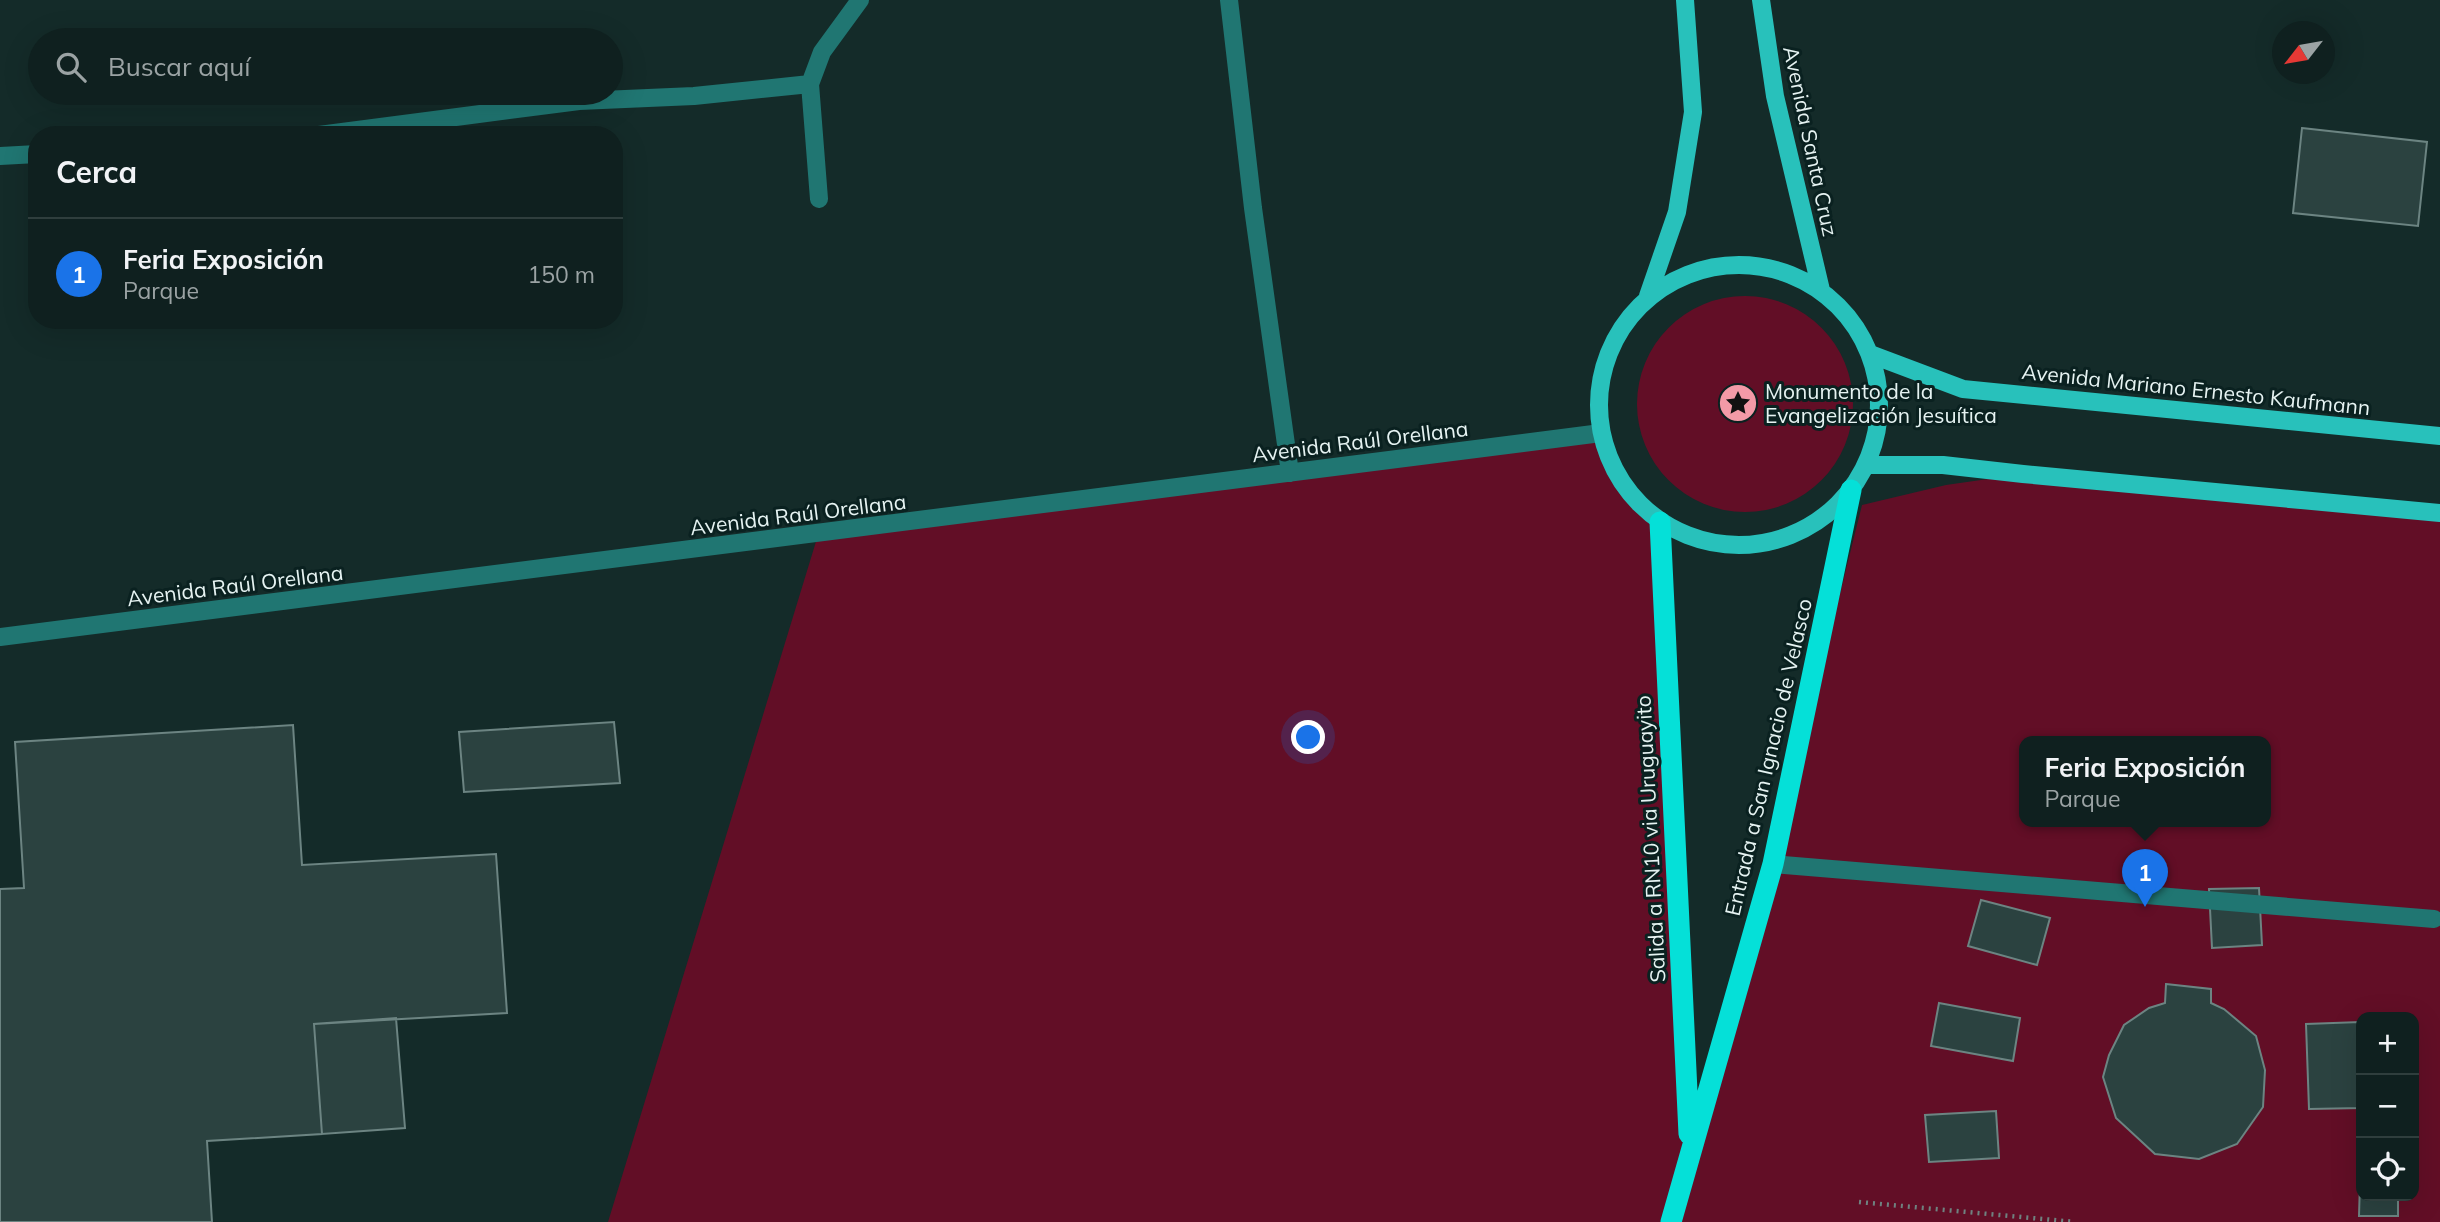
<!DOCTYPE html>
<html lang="es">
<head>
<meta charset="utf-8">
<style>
	:root { --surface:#0f201f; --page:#1d2d2c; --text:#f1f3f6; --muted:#9ba3a4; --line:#2f3e3d; --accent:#1a73e8 }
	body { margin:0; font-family:Mulish,sans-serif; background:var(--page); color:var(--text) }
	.controls { position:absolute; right:21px; bottom:21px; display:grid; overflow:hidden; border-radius:14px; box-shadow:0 7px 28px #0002 }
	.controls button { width:63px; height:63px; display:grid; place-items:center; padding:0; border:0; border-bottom:2px solid var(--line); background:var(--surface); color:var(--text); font:35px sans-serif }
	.compass { position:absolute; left:2272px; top:21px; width:63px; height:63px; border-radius:50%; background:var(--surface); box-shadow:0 7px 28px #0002; rotate:239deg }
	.you { position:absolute; left:1309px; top:738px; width:24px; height:24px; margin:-18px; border:5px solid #fff; border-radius:50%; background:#1a73e8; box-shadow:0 0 0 10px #1a73e833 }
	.badge { display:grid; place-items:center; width:46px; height:46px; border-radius:50%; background:var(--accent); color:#fff; font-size:23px; font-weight:700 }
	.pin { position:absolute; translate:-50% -58px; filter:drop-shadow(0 2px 4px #0008) }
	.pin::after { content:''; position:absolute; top:37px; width:24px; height:21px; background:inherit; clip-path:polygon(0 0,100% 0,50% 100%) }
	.popup { position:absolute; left:2019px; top:736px; width:252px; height:91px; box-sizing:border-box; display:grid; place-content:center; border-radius:14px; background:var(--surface); filter:drop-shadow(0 2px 5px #0005); font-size:23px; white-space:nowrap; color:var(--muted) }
	.popup b { font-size:26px; color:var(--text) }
	.popup::after { content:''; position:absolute; left:50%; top:100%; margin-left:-14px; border:14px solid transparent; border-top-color:var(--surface) }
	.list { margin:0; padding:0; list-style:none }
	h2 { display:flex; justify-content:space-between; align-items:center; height:91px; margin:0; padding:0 28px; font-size:30px }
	h2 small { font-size:23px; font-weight:400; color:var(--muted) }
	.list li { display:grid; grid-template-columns:46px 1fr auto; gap:21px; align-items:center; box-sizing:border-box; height:112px; padding:0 28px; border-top:2px solid var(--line) }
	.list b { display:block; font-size:26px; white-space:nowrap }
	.list p { margin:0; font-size:23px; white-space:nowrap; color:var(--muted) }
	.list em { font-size:23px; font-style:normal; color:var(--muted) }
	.icon { flex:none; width:38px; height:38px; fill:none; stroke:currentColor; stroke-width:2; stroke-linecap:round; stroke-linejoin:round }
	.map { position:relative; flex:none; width:2440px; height:1222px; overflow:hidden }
	.search { position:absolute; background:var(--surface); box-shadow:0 7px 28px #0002; left:28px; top:28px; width:595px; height:77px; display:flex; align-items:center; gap:18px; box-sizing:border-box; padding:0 24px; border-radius:38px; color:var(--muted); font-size:26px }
	.panel { position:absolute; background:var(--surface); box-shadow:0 7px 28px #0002; left:28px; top:126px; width:595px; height:203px; border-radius:28px }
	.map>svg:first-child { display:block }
	.green { fill:#620e26; fill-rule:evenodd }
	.building { fill:#2b4240; stroke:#6c8482; stroke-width:2 }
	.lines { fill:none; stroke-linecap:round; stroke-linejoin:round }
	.path { stroke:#6f8280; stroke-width:4.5; stroke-dasharray:2 5; stroke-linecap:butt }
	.minor { stroke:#207672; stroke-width:18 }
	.major { stroke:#28c1bb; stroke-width:18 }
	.highway { stroke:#05e0d8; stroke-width:21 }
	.labels { text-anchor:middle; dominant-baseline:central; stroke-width:6; stroke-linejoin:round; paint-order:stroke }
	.street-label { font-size:21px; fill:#e6f3f2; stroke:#0a2120 }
	.poi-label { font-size:21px; fill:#e6f3f2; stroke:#0a2120; text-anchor:start }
</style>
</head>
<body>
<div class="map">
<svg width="2440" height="1222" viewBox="0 0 2440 1222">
	<rect width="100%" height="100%" fill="#142b29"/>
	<path class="green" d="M1637 404a108 108 0 1 1 216 0a108 108 0 1 1-216 0Z
		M1601,433C1613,473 1629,495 1660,522L1690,1151L1773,864L1862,505L1946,485L2023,474L2440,513V1222H608L818,535ZM2024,741H2266V821H2024ZM2361,1017H2414V1196H2361Z"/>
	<path class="building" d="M2302,128L2427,142L2418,226L2293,213Z
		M614,722L620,783L464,792L459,732Z
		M293,725L302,865L496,854L507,1013L314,1024L322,1134L207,1141L212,1222H0V889L24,888L15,742Z
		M2259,888L2262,945L2212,948L2209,889Z
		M1981,900L2050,918L2037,965L1968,946Z
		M2166,984L2211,989V1003L2224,1009L2256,1036L2265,1070L2263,1107L2237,1144L2199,1159L2155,1154L2116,1118L2103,1077L2109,1055L2124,1025L2149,1008L2165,1003Z
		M1939,1003L2020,1018L2013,1061L1931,1046Z
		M396,1018L405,1128L322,1134L314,1024Z
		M2360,1022L2361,1108L2309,1109L2306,1024Z
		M1996,1111L1999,1158L1929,1162L1925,1115Z
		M2360,1182L2361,1196H2398V1216H2359Z"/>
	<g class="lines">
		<path class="path" d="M1859,1202L2075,1222"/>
		<path class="minor" d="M1229,0L1253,208L1290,473
			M319,135L579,101L694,96L810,84
			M0,156L37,154
			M819,199L810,84L822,52L860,0
			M0,637L1601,433
			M1773,864L2434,919"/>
		<path class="major" d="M1761,0L1775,96L1821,290
			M1599 405a140 140 0 1 1 280 0a140 140 0 1 1-280 0Z
			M1648,296L1677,212L1693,112L1685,0
			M1870,354L1963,389L2440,436
			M1866,465H1943L2023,474L2440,513"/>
		<path class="highway" d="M1660,522L1689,1134
			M1671,1222L1773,864L1851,490"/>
	</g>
	<defs>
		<g id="sight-disc" transform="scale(2.0125)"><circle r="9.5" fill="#f39aa7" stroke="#0a2120"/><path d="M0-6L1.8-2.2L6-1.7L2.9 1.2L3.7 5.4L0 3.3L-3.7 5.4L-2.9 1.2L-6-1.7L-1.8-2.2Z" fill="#111"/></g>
	</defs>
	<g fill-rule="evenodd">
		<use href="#sight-disc" x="1738" y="403"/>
	</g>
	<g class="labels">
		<g class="street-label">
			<text transform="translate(1811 141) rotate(78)">Avenida Santa Cruz</text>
			<text transform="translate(2196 389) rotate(6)">Avenida Mariano Ernesto Kaufmann</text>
			<text transform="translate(1360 441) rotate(-7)">Avenida Raúl Orellana</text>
			<text transform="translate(798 514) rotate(-7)">Avenida Raúl Orellana</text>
			<text transform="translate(235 585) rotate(-7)">Avenida Raúl Orellana</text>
			<text transform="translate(1768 757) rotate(-77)">Entrada a San Ignacio de Velasco</text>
			<text transform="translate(1650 839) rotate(-93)">Salida a RN10 via Uruguayito</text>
		</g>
		<g class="poi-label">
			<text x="1765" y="391">Monumento de la<tspan x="1765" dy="24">Evangelización Jesuítica</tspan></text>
		</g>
	</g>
</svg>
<div class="controls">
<button>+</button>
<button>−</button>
<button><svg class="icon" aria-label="locate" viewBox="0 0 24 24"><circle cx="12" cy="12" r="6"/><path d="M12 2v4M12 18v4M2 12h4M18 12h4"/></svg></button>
</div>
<svg class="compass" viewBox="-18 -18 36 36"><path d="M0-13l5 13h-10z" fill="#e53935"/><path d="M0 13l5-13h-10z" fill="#9ba3a4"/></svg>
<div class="you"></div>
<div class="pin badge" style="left:2145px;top:907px">1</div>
<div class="popup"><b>Feria Exposición</b>Parque</div>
<div class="search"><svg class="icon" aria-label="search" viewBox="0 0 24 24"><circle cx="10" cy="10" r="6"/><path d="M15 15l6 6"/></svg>Buscar aquí</div>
<section class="panel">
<h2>Cerca<small></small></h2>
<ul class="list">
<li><span class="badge">1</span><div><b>Feria Exposición</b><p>Parque</p></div><em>150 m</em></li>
</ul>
</section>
</div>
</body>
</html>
